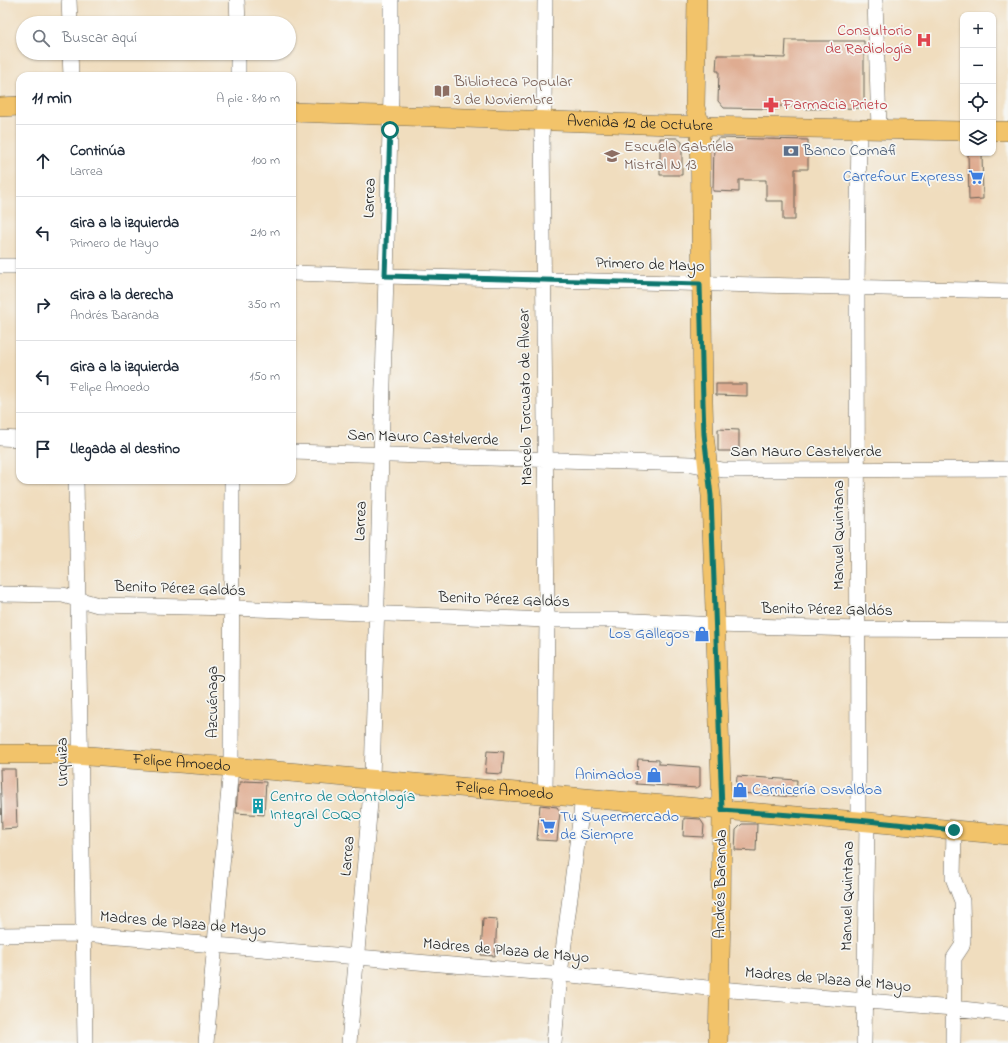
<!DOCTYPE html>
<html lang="es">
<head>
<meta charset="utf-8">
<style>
	:root { --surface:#fff; --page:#f2f2f3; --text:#1f2937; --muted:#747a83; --line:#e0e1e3 }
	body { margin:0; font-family:"Indie Flower",sans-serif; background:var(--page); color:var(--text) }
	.controls { position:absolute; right:12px; top:12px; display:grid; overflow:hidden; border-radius:8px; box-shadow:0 1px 3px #0004 }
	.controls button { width:36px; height:36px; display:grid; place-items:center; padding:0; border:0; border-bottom:1px solid var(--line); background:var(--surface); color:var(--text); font:20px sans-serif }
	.stop { position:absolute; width:12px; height:12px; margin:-9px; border:3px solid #0f766e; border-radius:50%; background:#fff }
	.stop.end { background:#0f766e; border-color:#fff; box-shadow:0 1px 4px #0008 }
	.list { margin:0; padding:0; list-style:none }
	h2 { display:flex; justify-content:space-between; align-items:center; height:52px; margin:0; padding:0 16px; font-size:17px }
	h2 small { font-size:13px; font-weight:400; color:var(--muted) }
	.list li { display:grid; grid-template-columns:26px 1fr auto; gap:12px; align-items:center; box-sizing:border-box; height:72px; padding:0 16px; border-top:1px solid var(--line) }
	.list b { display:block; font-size:15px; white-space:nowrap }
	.list p { margin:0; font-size:13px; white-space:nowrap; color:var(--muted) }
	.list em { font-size:13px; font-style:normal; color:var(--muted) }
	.icon { flex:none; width:22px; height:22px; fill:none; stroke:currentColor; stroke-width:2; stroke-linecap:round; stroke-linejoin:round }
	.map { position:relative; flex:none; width:1008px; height:1043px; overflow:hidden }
	.search { position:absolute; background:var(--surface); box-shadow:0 1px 3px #0004; left:16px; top:16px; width:280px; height:44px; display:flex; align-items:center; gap:10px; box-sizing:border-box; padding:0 14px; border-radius:22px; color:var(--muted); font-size:15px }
	.panel { position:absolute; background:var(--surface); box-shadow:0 1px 3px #0004; left:16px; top:72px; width:280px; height:412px; border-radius:12px }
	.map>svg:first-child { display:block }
	.building { fill:#dfac91 }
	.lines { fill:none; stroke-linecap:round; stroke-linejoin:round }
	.minor-casing { stroke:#666055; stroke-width:16 }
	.major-casing { stroke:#666055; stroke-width:20 }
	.minor { stroke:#fff; stroke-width:15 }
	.major { stroke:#f2c36a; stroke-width:19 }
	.route { stroke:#0f766e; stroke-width:5 }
	.labels { text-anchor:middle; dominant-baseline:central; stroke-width:3.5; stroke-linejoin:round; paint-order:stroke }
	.health-label { font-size:16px; fill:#be3a42; stroke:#f6f6f2; text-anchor:end }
	.education-label { font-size:16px; fill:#785e54; stroke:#f6f6f2; text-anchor:start }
	.street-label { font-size:16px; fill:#1c1c1c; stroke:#f6f6f2 }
	.service-label { font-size:16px; fill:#4e5e75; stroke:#f6f6f2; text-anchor:start }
	.shop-label { font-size:16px; fill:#366cbe; stroke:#f6f6f2; text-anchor:end }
	.culture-label { font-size:16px; fill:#0d838f; stroke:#f6f6f2; text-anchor:start }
</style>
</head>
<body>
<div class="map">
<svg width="1008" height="1043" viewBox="0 0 1008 1043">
	<rect width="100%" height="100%" fill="#f6f6f2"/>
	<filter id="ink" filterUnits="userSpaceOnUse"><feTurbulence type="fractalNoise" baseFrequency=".025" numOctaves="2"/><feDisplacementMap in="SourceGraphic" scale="8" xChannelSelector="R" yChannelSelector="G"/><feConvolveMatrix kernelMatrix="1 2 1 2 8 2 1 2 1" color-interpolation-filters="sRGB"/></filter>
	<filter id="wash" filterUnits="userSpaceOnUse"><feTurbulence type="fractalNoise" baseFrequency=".012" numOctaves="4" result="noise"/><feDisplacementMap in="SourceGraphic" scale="16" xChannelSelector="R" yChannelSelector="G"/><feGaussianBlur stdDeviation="0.9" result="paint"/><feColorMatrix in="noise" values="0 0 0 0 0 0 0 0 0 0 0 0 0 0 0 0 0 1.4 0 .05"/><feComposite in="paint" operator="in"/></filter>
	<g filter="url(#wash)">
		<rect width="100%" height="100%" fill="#f0ddbe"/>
		<g id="blocks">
			<path class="building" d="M786,40H805V41H864V105L862,108L804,109V107L778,106V109L724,108L718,101L719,71H716L717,55H753V57L785,58Z
				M660,138H677L682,142V175H660Z
				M719,138L808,140V169H795V220H783V201H766V180H739V192L713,191L714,142Z
				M968,153H982L983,199L969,200Z
				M716,384H747V396L716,395Z
				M718,429L739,430V451H718Z
				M487,751L504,752L502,774L485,773Z
				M638,759L659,760V764L700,767V786L697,788L636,784Z
				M0,769H15L17,828L2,829Z
				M737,776L797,780L796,797L740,793L736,789Z
				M244,781L266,782L264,815L236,813L238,785H240V782H244Z
				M540,805L557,807L560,812L557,841L537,840Z
				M684,818L700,819L704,825L703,837L683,836Z
				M742,824H757L756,851L735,850L736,830Z
				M483,918L497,919L495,956L481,955Z"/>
		</g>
	</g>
	<g filter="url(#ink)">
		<use href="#blocks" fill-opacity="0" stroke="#666055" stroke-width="1"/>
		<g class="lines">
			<g class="minor-casing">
				<path id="minor" d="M69,0L70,23
					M237,0L238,23
					M545,0L544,104L542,134L547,620L545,794
					M875,0L879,129
					M70,53L71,76
					M238,53V76
					M0,266H20
					M292,273L385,276L1008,291
					M0,438L20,439
					M292,452L692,464L723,470H734L1008,469
					M76,480L85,1043
					M0,594L63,595L98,605L232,608L547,620H616L716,625L858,629L1008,630
					M858,821L857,287L859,129
					M0,935L84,934L560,974L719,989L953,1008L1008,1014
					M206,1043L231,767L232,480
					M349,1043L372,780L391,95V0
					M554,1043L560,974L583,798
					M864,1043L867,822
					M953,1043L954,958L962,946L963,940L962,901L953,878L954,830"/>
			</g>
			<g class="major-casing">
				<g id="major">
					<path d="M697,0L695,107L700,126L703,402L704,434L711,496L722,810L721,915L718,1043"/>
					<path d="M0,107L20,106"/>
					<path id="s1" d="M292,112L700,126L963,131"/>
					<path d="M993,131H1008"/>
					<path id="s2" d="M0,754H63L231,767L722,810L858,821L1008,835"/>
				</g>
			</g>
			<use href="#minor" class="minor"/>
			<use href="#major" class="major"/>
		</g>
	</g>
	<g class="lines" filter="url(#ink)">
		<path class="route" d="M390,130L385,276L700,284L703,402L704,434L711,496L722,810L858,820L954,830"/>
	</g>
	<defs>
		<g id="hospital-bare" transform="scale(1.2)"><path d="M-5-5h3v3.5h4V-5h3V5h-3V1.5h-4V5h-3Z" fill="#e0444e" stroke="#f6f6f2" stroke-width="2.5" paint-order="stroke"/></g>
		<g id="library-bare" transform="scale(1.2)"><path d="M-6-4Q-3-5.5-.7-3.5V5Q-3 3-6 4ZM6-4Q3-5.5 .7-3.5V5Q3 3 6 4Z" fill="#8d6e63" stroke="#f6f6f2" stroke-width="2.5" paint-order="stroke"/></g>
		<g id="pharmacy-bare" transform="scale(1.2)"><path d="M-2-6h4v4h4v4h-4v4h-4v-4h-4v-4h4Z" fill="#e0444e" stroke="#f6f6f2" stroke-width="2.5" paint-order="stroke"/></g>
		<g id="bank-bare" transform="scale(1.2)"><path d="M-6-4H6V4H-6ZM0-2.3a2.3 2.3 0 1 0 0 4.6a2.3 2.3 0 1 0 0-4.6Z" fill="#5c6f8a" stroke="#f6f6f2" stroke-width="2.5" paint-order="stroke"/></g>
		<g id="school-bare" transform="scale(1.2)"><path d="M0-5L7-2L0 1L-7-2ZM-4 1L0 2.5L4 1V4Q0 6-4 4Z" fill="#8d6e63" stroke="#f6f6f2" stroke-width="2.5" paint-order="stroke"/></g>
		<g id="supermarket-bare" transform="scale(1.2)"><path d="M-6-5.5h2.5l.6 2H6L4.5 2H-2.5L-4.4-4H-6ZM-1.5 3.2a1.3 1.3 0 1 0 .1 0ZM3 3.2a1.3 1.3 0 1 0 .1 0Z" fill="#3f7fe0" stroke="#f6f6f2" stroke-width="2.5" paint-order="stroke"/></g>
		<g id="shop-bare" transform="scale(1.2)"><path d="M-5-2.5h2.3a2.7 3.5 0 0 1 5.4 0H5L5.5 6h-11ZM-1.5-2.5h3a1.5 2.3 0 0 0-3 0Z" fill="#3f7fe0" stroke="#f6f6f2" stroke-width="2.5" paint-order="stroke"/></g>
		<g id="building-bare" transform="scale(1.2)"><path d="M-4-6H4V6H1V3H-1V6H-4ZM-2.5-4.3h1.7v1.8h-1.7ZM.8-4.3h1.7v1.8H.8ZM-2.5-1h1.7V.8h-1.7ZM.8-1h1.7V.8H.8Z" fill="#0f9aa8" stroke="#f6f6f2" stroke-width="2.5" paint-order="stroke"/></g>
	</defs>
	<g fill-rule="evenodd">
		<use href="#hospital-bare" x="924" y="40"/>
		<use href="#library-bare" x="442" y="91"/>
		<use href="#pharmacy-bare" x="771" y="105"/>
		<use href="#bank-bare" x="791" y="151"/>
		<use href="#school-bare" x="612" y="156"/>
		<use href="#supermarket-bare" x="976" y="177"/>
		<use href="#shop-bare" x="702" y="634"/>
		<use href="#shop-bare" x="654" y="775"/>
		<use href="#shop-bare" x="740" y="790"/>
		<use href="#building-bare" x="258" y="806"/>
		<use href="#supermarket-bare" x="548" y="826"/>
	</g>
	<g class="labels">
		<g class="health-label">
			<text x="912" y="31">Consultorio<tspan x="912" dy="18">de Radiología</tspan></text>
			<text x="783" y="105" text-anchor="start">Farmacia Prieto</text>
		</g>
		<g class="education-label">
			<text x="454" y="82">Biblioteca Popular<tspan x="454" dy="18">3 de Noviembre</tspan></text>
			<text x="624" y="147">Escuela Gabriela<tspan x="624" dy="18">Mistral N 13</tspan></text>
		</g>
		<g class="street-label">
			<text stroke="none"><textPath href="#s1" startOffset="348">Avenida 12 de Octubre</textPath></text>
			<text transform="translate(370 198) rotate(-88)">Larrea</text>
			<text transform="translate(650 265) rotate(2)">Primero de Mayo</text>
			<text transform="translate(526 397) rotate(-91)">Marcelo Torcuato de Alvear</text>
			<text transform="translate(423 438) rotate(2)">San Mauro Castelverde</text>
			<text x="806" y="452">San Mauro Castelverde</text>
			<text transform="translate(361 521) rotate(-88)">Larrea</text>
			<text transform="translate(839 535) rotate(-90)">Manuel Quintana</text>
			<text transform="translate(180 589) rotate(2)">Benito Pérez Galdós</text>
			<text transform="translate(504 600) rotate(2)">Benito Pérez Galdós</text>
			<text transform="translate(827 610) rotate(1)">Benito Pérez Galdós</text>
			<text transform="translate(213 702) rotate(-90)">Azcuénaga</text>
			<text transform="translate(63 762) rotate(-91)">Urquiza</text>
			<text stroke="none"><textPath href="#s2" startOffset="182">Felipe Amoedo</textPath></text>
			<text stroke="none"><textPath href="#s2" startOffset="506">Felipe Amoedo</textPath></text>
			<text transform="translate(348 856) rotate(-85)">Larrea</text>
			<text transform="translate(721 884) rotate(-89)">Andrés Baranda</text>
			<text transform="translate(848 896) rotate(-89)">Manuel Quintana</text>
			<text transform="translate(183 924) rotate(5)">Madres de Plaza de Mayo</text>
			<text transform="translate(506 951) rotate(5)">Madres de Plaza de Mayo</text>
			<text transform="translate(828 980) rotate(5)">Madres de Plaza de Mayo</text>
		</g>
		<g class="service-label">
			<text x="803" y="151">Banco Comafi</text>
		</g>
		<g class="shop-label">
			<text x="964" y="177">Carrefour Express</text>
			<text x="690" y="634">Los Gallegos</text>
			<text x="642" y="775">Animados</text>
			<text x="752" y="790" text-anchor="start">Carnicería Osvaldoa</text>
			<text x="560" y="817" text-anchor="start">Tu Supermercado<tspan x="560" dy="18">de Siempre</tspan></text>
		</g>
		<g class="culture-label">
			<text x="270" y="797">Centro de Odontología<tspan x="270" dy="18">Integral COQO</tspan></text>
		</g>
	</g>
</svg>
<div class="controls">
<button>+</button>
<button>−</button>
<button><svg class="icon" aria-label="locate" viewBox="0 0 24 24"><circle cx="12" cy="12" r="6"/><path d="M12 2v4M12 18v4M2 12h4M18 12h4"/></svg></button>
<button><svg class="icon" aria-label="layers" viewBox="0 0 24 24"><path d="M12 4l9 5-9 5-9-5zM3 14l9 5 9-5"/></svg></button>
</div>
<div class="stop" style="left:390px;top:130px"></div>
<div class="stop end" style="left:954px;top:830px"></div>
<div class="search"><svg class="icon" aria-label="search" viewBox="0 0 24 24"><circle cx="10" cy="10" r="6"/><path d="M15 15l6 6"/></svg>Buscar aquí</div>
<section class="panel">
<h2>11 min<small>A pie · 810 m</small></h2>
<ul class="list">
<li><svg class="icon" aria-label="ahead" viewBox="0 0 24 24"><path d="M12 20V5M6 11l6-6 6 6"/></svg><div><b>Continúa</b><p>Larrea</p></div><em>100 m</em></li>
<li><svg class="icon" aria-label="left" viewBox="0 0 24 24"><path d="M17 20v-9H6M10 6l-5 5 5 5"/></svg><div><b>Gira a la izquierda</b><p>Primero de Mayo</p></div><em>210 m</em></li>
<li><svg class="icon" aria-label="right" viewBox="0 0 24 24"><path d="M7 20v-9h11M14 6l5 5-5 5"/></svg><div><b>Gira a la derecha</b><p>Andrés Baranda</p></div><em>350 m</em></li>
<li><svg class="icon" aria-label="left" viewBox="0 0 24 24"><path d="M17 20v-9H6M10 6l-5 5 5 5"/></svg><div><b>Gira a la izquierda</b><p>Felipe Amoedo</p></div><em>150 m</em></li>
<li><svg class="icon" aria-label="arrive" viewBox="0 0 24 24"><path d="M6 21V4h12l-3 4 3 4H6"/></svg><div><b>Llegada al destino</b></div></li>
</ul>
</section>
</div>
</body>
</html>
